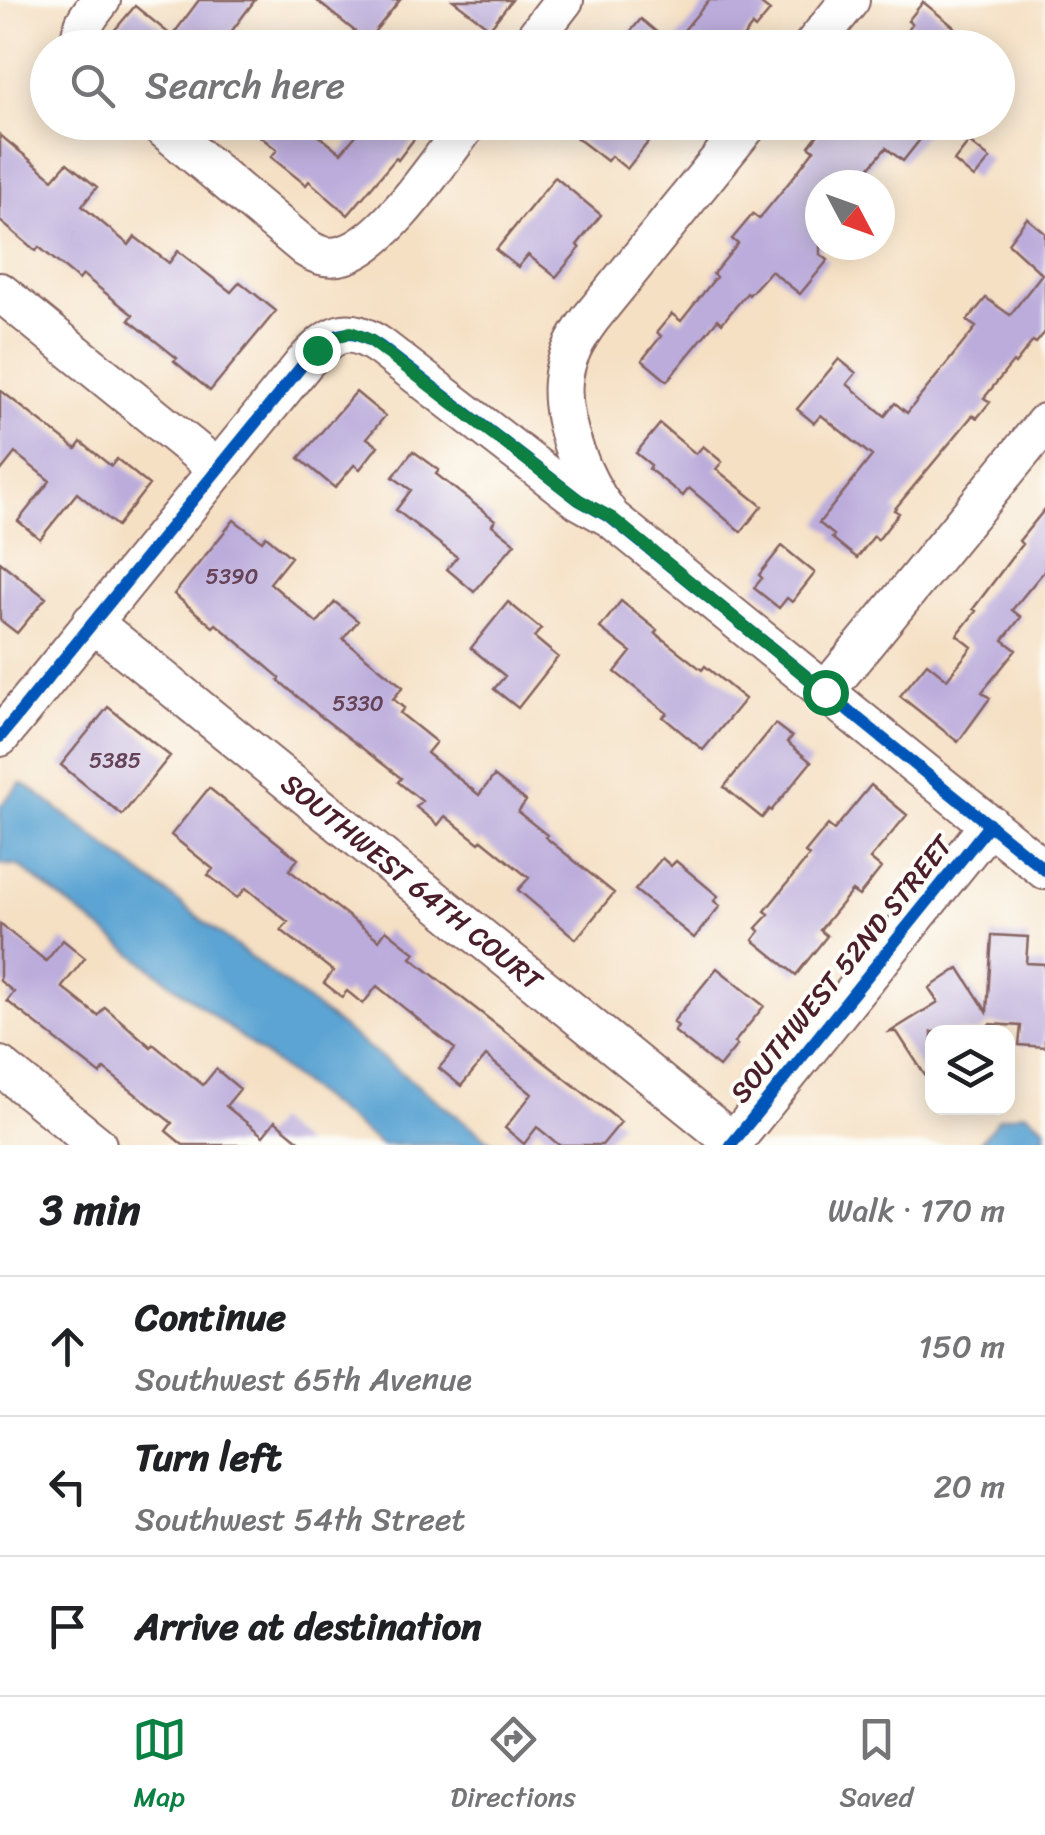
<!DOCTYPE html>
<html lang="en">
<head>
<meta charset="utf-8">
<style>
	:root { --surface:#fff; --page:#f6f6f6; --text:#202124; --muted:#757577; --line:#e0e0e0; --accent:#0b8043 }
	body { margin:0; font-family:Sriracha,sans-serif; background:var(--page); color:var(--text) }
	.controls { position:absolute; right:30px; bottom:30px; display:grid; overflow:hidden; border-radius:20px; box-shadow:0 5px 25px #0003 }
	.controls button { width:90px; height:90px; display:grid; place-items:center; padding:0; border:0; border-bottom:2px solid var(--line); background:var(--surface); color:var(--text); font:50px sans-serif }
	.compass { position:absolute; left:805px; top:170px; width:90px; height:90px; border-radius:50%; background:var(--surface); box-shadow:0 5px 25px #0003; rotate:131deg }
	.stop { position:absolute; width:30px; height:30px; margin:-22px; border:8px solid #0b8043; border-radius:50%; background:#fff }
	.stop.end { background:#0b8043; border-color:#fff; box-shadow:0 2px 10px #0008 }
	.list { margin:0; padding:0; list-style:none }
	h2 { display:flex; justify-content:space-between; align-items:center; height:130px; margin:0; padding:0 40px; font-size:42px }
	h2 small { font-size:32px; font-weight:400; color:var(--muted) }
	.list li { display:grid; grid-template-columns:65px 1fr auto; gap:30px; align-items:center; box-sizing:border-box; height:140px; padding:0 40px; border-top:2px solid var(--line) }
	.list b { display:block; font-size:38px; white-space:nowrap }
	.list p { margin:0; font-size:32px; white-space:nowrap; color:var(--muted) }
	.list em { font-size:32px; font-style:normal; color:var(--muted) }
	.icon { flex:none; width:55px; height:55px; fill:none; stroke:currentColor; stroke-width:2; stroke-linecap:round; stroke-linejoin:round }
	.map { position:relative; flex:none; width:1045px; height:1145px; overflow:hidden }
	.search { position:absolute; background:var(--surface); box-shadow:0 5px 25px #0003; left:30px; right:30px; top:30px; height:110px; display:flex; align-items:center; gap:25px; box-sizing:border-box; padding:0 35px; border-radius:55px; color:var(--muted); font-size:38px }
	.sheet { height:550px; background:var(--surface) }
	nav { display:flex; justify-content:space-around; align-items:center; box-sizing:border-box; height:140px; border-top:2px solid var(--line); background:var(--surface); font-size:28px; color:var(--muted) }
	nav a { display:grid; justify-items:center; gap:5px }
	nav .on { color:var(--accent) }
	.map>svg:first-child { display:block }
	.water { fill:#5ca4d3; stroke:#53627f; stroke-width:2.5 }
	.building { fill:#bbacdb }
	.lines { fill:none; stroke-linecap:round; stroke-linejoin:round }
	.minor-casing { stroke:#866361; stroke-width:42 }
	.minor { stroke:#fff; stroke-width:38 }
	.cycleway-casing { stroke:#fdfcf7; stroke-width:19 }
	.cycleway { stroke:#0057b8; stroke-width:12 }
	.route { stroke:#0b8043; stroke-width:12 }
	.labels { text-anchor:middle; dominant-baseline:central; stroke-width:8; stroke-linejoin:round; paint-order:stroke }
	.number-label { font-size:22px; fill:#664257 }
	.street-label { font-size:28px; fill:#4a1f2b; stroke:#fdfcf7 }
</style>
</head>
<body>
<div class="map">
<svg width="1045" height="1145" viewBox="0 0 1045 1145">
	<rect width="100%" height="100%" fill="#fdfcf7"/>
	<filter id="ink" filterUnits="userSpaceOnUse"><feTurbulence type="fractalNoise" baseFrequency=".01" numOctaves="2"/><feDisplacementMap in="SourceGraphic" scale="20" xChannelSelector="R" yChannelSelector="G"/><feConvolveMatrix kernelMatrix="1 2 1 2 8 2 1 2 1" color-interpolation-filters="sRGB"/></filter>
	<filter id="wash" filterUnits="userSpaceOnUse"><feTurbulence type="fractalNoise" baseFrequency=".0048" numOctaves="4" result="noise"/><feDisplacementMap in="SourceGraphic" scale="40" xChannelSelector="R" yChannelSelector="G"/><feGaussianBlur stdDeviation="2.25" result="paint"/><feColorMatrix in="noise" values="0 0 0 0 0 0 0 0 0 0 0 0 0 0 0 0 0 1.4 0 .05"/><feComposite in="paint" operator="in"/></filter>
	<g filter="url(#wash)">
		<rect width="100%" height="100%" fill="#f5e0c4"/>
		<path class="water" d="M21,783L29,787L495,1145H381L19,866L0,864V806Z
			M1025,1112L1045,1127V1145H978L999,1118Z"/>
		<g id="blocks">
			<path class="building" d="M199,0H255L219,48H103V44L135,6L172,36Z
				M316,0H400L367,41Z
				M453,0H512L490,28Z
				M709,0H756L770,11L755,29L752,26L735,48H635L625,38L641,19L672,45Z
				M923,2L959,31L945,48H893L912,24L908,21Z
				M242,122H301L341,153L367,122H427L398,160L396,158L348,215L309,181L306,185L271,157L277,150Z
				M583,122H664L627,169L611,156L607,161L573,135Z
				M828,122H934L903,161L886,148L855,185H820V254L828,260L800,294L771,271L749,295L747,293L722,323L718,319L667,381L642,360L661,336L657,332L672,314L681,321L716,277L713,274L738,244L732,239L753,214L759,219L795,175L814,150L809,146Z
				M0,135L53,179L67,163L97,187L82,206L129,245L135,237L169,263L178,251L231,292L240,282L276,311L210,391L174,361L177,358L129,320L133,315L83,275L79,280L39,247L36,251L0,221Z
				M969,142L990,159L974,178L954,161Z
				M555,177L601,215L577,245L580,248L556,277L528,255L518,267L496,250Z
				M1027,218L1045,233V332L1036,343L1033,341L1015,364L1013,362L984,398L990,402L977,418L973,415L894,510L899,513L878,540L874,536L857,558L832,538L834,535L819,523L872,456L821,415L814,423L797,409L839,359L856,373L847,384L885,416L895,403L907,413L976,327L967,321L986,298L1010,315L1042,274L1008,243Z
				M0,390L76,449L81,442L111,466L117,459L149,485L117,526L77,493L40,539L18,521L50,481L15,453L0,472Z
				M356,392L385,416L367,438L378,446L360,469L354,465L335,488L299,458Z
				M660,424L696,454L703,446L722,462L716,469L762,506L741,532L689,488L683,496L649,469L651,465L636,453Z
				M413,451L439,470L436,474L495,520L492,525L515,543L474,592L447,569L457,557L396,510L411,490L393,477Z
				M1045,509V570L1012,610L1021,617L1003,640L1016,650L982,692L990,698L958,742L900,696L927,663L947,679L972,647L957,635L976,611L973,609L1022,544L1019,541Z
				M234,520L262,541L266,536L291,557L270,583L317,623L335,602L358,621L343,639L403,687L393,699L404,708L400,713L436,742L427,753L479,795L494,776L526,801L518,812L547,835L545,837L614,893L576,939L518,890L529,878L482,840L479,843L445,816L438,825L416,807L422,801L398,782L401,778L319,715L278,680L280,678L233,638L216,624L213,627L174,594Z
				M782,546L815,573L792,602L787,598L779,608L754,588L762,578L759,575Z
				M0,562L46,598L17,633L0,620Z
				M621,601L657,630L655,633L702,670L705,666L745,699L703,750L663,717L667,713L615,672L631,652L600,628Z
				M508,602L541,629L534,637L558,657L518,708L494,689L505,676L471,648Z
				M108,707L170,756L122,815L61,765Z
				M775,724L792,737L787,742L811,762L771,811L769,809L762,818L724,787Z
				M871,785L907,815L870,859L881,868L859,896L852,891L820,930L827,936L796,975L753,940L760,931L756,928L769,914L765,911L809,856L805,853L828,825L834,830Z
				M209,788L298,859L289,870L379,940L386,930L415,953L411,958L621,1122L602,1145H559L537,1127L524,1144L505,1128L532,1094L486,1056L461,1086L439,1068L455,1049L377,986L363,1004L347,991L342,997L324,983L333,971L281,930L288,922L246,888L237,898L208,875L213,869L171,835Z
				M662,858L671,866L676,861L718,896L714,901L720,906L694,938L635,890Z
				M0,924L46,961L63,940L85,958L62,987L98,1016L105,1007L151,1047L153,1044L203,1085L216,1069L240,1089L226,1106L263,1136L275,1121L304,1145H183L166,1131L172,1123L104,1069L100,1074L7,1001L14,992L0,981Z
				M992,935L1028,937L1026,963L1045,964V1047L1019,1045L1021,1026L990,1024L977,1032H932V1086L897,1032H890L938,1002L929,988L959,968L987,1012Z
				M717,968L764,1006L734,1043L737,1045L719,1067L674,1031L678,1026L673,1022Z"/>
		</g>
	</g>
	<g filter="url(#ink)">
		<use href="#blocks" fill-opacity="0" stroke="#866361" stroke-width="2.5"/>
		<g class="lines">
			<g class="minor-casing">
				<g id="minor">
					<path d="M81,48C78,28 89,15 101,0"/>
					<path d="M527,48L564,0"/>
					<path d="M811,48L850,0"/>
					<path d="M156,122L306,248C318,256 329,259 343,255C387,243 440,159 469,122"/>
					<path d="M0,292L218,469"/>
					<path d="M607,512C583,480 559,422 563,381C565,357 577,337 591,318L750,122"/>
					<path id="s1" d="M92,622L733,1142"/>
					<path d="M825,692L1045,423"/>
					<path d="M0,737L305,362C332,333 346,323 381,347L579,500L611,518L1045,870"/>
					<path d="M0,1066L97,1145"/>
					<path d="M731,1145L990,824"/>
				</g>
			</g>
			<use href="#minor" class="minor"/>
			<g class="cycleway-casing">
				<path id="cycleway" d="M0,737L305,362C332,333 346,323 381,347L579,500L611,518L1045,870
					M731,1145L990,824"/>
			</g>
			<use href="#cycleway" class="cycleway"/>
		</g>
	</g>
	<g class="lines" filter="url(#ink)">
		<path class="route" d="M317,350L329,340L351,332L370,340L579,500L612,518L825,692"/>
	</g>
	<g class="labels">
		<g class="number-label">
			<text x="232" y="576">5390</text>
			<text x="358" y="703">5330</text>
			<text x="115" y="760">5385</text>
		</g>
		<g class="street-label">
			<text stroke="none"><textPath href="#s1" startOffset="412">SOUTHWEST 64TH COURT</textPath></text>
			<text transform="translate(841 969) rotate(-51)">SOUTHWEST 52ND STREET</text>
		</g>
	</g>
</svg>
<div class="controls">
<button><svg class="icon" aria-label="layers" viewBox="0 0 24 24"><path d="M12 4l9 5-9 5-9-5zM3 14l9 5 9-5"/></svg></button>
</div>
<svg class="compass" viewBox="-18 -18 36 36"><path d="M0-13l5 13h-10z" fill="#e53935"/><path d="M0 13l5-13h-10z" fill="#757577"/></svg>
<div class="stop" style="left:825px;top:692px"></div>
<div class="stop end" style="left:317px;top:350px"></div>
<div class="search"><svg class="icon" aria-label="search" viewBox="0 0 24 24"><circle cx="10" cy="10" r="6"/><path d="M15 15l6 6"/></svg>Search here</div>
</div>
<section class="sheet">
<h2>3 min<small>Walk · 170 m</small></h2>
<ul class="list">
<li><svg class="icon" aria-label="ahead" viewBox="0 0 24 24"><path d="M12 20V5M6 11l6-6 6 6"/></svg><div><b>Continue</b><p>Southwest 65th Avenue</p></div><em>150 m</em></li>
<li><svg class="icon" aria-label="left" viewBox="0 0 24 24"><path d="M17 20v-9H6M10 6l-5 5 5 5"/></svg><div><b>Turn left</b><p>Southwest 54th Street</p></div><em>20 m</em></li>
<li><svg class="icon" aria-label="arrive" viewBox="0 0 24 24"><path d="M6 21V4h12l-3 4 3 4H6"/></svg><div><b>Arrive at destination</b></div></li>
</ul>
</section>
<nav>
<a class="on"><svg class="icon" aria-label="map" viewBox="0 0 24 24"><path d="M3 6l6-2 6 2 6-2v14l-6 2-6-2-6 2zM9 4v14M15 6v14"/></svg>Map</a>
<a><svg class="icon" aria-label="directions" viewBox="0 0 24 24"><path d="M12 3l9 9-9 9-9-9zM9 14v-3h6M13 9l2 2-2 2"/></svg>Directions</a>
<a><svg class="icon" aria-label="saved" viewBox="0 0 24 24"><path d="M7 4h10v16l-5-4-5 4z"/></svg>Saved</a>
</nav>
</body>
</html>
